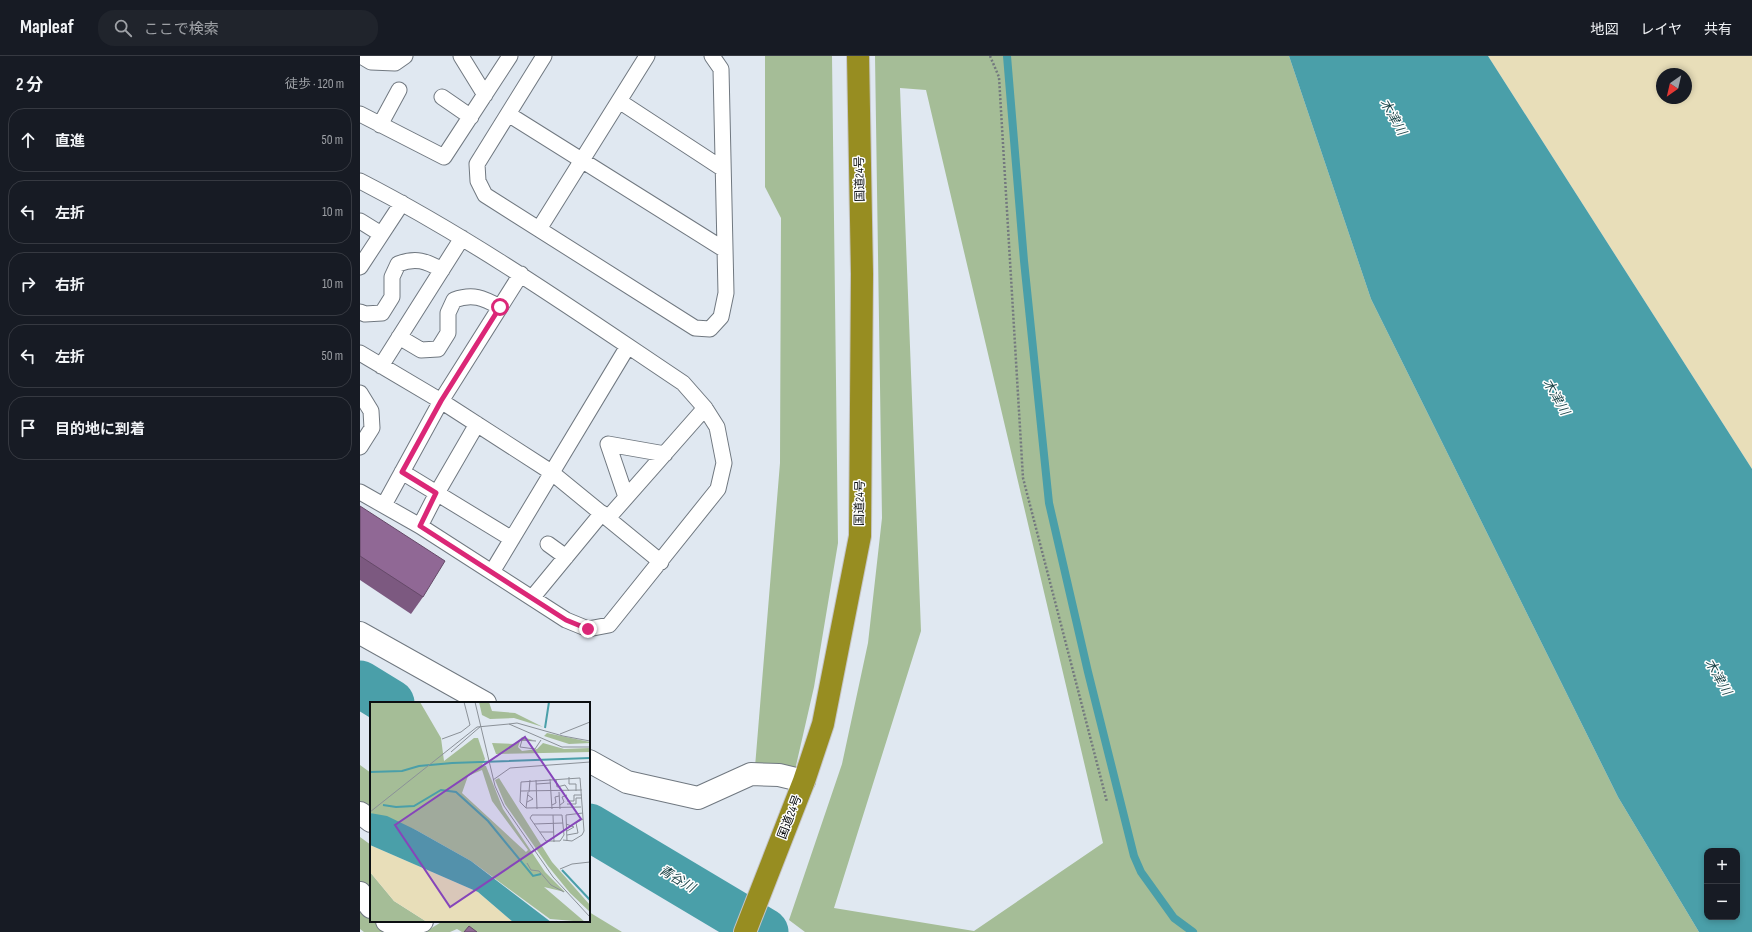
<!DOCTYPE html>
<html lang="ja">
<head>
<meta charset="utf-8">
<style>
	:root { --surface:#171b24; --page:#20242c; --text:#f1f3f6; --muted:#9ea1a6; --line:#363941 }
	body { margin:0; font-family:"Sofia Sans Condensed","Noto Sans JP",sans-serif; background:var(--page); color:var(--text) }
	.controls { position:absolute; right:12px; bottom:12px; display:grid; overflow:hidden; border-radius:8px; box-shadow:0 2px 6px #0003 }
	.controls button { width:36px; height:36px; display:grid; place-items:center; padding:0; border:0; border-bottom:1px solid var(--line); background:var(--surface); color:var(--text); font:20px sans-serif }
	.compass { position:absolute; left:1296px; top:12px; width:36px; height:36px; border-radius:50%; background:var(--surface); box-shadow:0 2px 6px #0003; rotate:214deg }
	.stop { position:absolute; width:12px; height:12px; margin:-9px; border:3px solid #db2777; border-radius:50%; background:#fff }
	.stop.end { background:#db2777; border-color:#fff; box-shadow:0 1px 4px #0008 }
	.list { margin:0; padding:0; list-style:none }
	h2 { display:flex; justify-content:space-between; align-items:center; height:52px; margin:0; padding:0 16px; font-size:17px }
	h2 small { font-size:13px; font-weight:400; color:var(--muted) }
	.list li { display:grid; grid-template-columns:26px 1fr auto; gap:12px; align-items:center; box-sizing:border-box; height:64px; margin:0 8px 8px; padding:0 8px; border:1px solid var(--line); border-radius:16px }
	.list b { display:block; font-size:15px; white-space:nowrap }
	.list em { font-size:13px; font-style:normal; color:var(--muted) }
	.icon { flex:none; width:22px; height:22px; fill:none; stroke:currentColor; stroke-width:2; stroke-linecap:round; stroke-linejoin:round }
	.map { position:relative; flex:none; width:1392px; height:876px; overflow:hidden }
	header { display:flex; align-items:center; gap:24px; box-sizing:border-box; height:56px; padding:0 20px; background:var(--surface); border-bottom:1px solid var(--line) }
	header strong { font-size:19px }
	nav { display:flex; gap:22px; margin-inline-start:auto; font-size:14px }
	.search { width:280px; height:36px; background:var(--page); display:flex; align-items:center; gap:10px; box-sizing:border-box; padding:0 14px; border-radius:16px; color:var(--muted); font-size:15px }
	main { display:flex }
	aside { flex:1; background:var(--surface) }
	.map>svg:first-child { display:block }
	.green { fill:#a5bd97; fill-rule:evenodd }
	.sand { fill:#e8deb9; fill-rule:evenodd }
	.water { fill:#4a9fa9; fill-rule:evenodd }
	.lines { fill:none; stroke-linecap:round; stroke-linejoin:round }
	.stream { stroke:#4a9fa9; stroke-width:8 }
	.river { stroke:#4a9fa9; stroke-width:47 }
	.lane-casing { stroke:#707880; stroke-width:17 }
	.street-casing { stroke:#707880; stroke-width:24 }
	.highway-casing { stroke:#c5c5c6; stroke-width:24 }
	.path { stroke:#73787e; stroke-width:2.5; stroke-dasharray:2 2; stroke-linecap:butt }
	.lane { stroke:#fff; stroke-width:15 }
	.street { stroke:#fff; stroke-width:22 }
	.highway { stroke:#978d21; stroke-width:22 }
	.wall { fill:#7c5980 }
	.building { fill:#906895; stroke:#654968 }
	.route { stroke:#db2777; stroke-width:5 }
	.labels { text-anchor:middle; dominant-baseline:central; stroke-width:3; stroke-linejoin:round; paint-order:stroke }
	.street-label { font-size:12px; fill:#0c0f12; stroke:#fff }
	.water-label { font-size:13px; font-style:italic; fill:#1f474b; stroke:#fff }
	.inset-river { fill:none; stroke:#4a9fa9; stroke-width:2 }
	.inset-road { fill:none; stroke:#8b9198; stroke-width:1 }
	.view { fill:#8645ba; fill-opacity:0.15; stroke:#8645ba; stroke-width:2 }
	.inset-edge { fill:none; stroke:#0c0f12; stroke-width:2 }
</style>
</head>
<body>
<header>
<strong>Mapleaf</strong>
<div class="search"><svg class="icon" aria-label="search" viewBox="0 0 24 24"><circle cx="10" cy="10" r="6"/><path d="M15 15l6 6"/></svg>ここで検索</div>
<nav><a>地図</a><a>レイヤ</a><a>共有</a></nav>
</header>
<main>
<aside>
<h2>2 分<small>徒歩 · 120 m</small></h2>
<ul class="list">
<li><svg class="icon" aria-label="ahead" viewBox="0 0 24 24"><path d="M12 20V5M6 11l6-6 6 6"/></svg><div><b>直進</b></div><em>50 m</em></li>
<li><svg class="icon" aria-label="left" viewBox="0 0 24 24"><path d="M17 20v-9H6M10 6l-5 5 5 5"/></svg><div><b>左折</b></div><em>10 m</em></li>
<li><svg class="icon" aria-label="right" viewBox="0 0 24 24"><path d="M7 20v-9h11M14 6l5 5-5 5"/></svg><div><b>右折</b></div><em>10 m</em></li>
<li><svg class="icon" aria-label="left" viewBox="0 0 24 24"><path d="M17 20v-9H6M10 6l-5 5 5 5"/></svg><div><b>左折</b></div><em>50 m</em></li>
<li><svg class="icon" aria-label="arrive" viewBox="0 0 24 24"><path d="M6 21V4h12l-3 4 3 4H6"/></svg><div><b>目的地に到着</b></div></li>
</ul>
</aside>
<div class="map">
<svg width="1392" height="876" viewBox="0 0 1392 876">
	<rect width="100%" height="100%" fill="#e0e8f1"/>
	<path class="green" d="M405,0H472L478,487L454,631L435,714L395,711L420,407L421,162L405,131Z
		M515,0H929L1011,243L1258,741L1339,876H445L429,864L482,708L508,587L522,462ZM540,32L566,34L743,787L614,875L474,852L561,575Z
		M0,709L11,717V754L0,749Z
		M0,781L11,789V852L0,839Z
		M0,850L11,863V865L35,876H4L0,873Z
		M229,856L262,876H102L97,873L90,876H65L83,865H229Z"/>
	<path class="sand" d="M1128,0H1392V413ZM1302,18H1326V42H1302Z"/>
	<path class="water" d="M929,0H1128L1392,413V876H1339L1258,741L1011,243ZM1347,795H1377V861H1347Z"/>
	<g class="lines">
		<path class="stream" d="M647,0L664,205L689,447L728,616L774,800L781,816L814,862L833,876"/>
		<path class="river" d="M0,628L31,647
			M229,771L405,876"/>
		<g class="lane-casing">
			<path id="lane" d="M1,0L11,6L35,7L45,0
				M101,0L125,39
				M184,0L117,108L118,125L125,139L335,272L350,273L361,261L366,237L361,13L352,0
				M82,41L111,61
				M259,45L363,113
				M0,58L84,101L150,0
				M148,58L365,194
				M20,69L39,34
				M0,125C113,183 217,256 323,327L345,352L357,371L364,407L358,433L249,569L228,573L206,564L60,470L0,436
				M0,165L21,178
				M179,173L287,0
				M0,211L42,147
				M0,256L5,258L22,257L32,241V221L38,208C56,201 66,205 82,214
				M39,281L61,294L78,293L88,277V257L94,244C113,237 123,242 140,251
				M0,297L81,345L191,416L301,506
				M21,310L102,182
				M0,337L11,355L12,372L0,391
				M42,416L152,483
				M266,441L248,388L305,398
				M24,449L81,345L161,218
				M248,462L345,352
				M60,470L77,437L117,368
				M188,488L206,501
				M132,516L268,290
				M172,542L242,457"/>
		</g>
		<g class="street-casing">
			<path id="street" d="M0,577L125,647
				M229,705L267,726L338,742L391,718L419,719L444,725
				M0,757L11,765
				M0,837L11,851
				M27,865L41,872L62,865"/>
		</g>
		<g class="highway-casing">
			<path id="highway" d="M385,876L444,725L463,668L500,480L502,218L498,0"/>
		</g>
		<path class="path" d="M630,0L639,21L663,422L747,746"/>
		<use href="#lane" class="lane"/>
		<use href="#street" class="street"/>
		<use href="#highway" class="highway"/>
	</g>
	<path class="wall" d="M0,450L63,541L51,558L0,524Z"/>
	<path class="building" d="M0,450L85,505L63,541L0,500Z
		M109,870L117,876H104Z"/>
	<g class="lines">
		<path class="route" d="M140,251L81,345L42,416L76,437L60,470L206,564L228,573"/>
	</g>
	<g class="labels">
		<g class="street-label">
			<text transform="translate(500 123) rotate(-91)">国道24号</text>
			<text transform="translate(500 447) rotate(-89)">国道24号</text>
			<text transform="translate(430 761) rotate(-69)">国道24号</text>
		</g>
		<g class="water-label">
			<text transform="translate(1033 61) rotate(60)">木津川</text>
			<text transform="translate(1196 341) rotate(60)">木津川</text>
			<text transform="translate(1358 621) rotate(60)">木津川</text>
			<text transform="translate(317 823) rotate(31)">青谷川</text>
		</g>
	</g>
	<g transform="translate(10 646)">
		<rect width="220" height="220" fill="#e0e8f1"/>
		<path d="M0,0H50L71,36L74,59L104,36H108L115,57L112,63L116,64L133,107L175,170L195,190L174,185L215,220L180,217L101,159L46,128L0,111ZM112,68L122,99L158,148L156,150L92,91L98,74ZM109,0H119L122,9L145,11L173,25L144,16L120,17L112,13ZM177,31L220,40V41L199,42L174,34ZM152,35L163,38L150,39L148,45L152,49L167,47L173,41L194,47L220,46V50L126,52L122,41L146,42ZM129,76L182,160L220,203V210L200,191L178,164L135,102L125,78ZM0,170L24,199L57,220H0Z" fill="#a5bd97" fill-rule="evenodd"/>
		<path d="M0,143L108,190L143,220H57L24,199L0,170Z" fill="#e8deb9"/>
		<path d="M0,111L17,114L46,128L101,159L181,220H143L108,190L0,143Z" fill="#4a9fa9"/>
		<path class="inset-river" d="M175,26L179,0M0,70L32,69L49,64L82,61L220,56M13,103L26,105L44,104L71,88L86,90L118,119L163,174L171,172M192,168L220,198"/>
		<path class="inset-road" d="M105,0L125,84L134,104L183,175L220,215M139,22L147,21L193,34L220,39M190,32L220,20M72,37L91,30L100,23L94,0M166,39L152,38L150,45L165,47L171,38M81,50L111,24M199,75V82H206V89M180,77L182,107M186,77L187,85L195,83L199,89M123,78L140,66L220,60M166,78L167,107M166,82L181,81M151,89L212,88M159,90L160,78M189,90L190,107M197,99H204V93H212M157,100L163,97L158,93M197,102H206V96H212M182,103L186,101L185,95L189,94M190,103L194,100L192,95L197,93M156,106L158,90M0,110L107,25L139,22L192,45H220M183,113L184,140M192,113L194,133L190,139H176L160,116L162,113ZM164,122L193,121M196,122L204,125L197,129M170,130H184M197,133L208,131L206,121L213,117M193,138L202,139L212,133L214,129L210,76L151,80L150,100L156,106L211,105M197,139L196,113L213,111M157,161L161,168L169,169L181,183L194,190M190,167L202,162L220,160"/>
		<path class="view" d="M155,35L211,117L80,205L25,123Z"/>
		<rect width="220" height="220" class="inset-edge"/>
	</g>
</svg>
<div class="controls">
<button>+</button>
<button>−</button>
</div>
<svg class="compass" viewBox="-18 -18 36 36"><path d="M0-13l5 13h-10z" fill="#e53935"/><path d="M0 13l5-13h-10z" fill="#9ea1a6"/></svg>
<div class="stop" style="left:140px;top:251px"></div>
<div class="stop end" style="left:228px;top:573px"></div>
</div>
</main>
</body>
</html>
